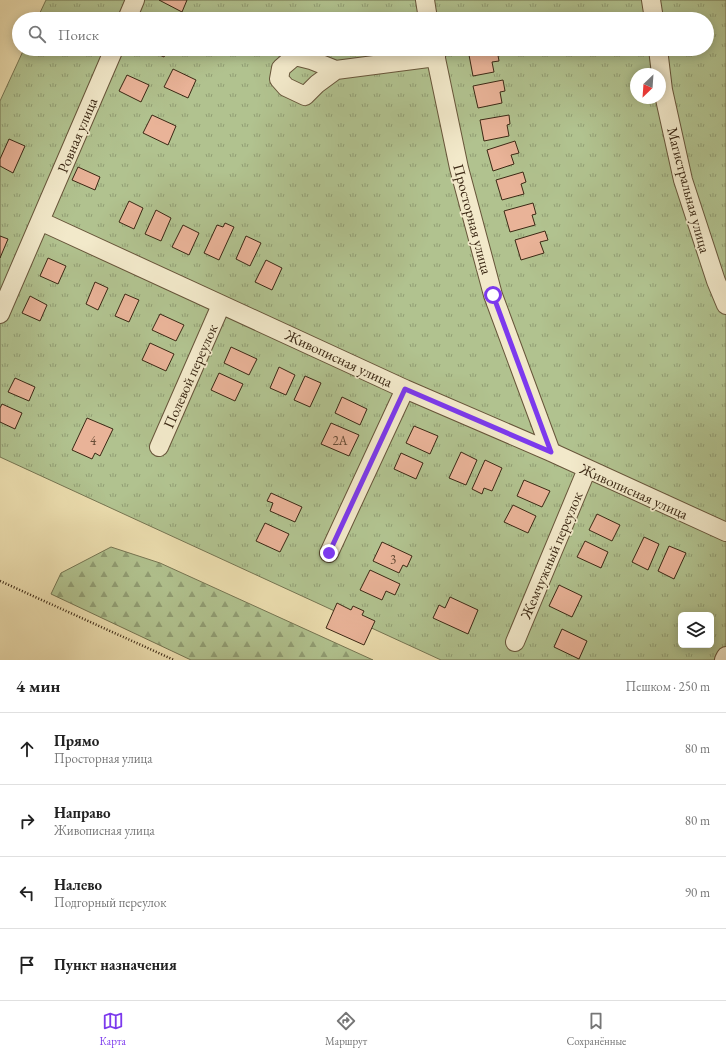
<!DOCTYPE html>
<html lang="ru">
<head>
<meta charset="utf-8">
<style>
	:root { --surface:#fff; --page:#f2f2f2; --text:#222; --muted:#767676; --line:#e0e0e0; --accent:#7c3aed }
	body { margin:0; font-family:"EB Garamond",serif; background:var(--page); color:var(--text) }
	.controls { position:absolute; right:12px; bottom:12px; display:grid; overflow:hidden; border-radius:6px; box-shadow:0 2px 10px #0003 }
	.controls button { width:36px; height:36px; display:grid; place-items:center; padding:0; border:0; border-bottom:1px solid var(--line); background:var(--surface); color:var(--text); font:20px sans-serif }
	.compass { position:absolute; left:630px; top:68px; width:36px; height:36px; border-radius:50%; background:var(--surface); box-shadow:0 2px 10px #0003; rotate:205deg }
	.stop { position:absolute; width:12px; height:12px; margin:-9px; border:3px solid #7c3aed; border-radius:50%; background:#fff }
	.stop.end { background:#7c3aed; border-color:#fff; box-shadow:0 1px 4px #0008 }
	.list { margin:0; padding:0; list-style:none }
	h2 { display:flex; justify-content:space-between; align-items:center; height:52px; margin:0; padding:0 16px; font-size:17px }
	h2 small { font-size:13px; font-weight:400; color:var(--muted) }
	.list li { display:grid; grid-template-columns:26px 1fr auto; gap:12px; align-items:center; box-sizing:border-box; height:72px; padding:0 16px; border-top:1px solid var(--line) }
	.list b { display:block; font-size:15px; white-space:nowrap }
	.list p { margin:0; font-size:13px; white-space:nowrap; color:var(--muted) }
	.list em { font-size:13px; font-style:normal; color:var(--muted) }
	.icon { flex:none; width:22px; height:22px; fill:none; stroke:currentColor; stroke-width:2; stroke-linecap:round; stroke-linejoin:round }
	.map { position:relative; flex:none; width:726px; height:660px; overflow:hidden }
	.search { position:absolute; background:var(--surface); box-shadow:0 2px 10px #0003; left:12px; right:12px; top:12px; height:44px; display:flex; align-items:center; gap:10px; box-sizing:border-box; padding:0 14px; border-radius:22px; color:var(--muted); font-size:15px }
	.sheet { height:340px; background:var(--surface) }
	nav { display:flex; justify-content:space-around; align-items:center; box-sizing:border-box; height:56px; border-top:1px solid var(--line); background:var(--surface); font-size:11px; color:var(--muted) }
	nav a { display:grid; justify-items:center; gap:2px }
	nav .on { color:var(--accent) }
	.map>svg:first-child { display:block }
	.grass { fill:url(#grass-tufts); stroke:#767552; fill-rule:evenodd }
	.forest { fill:url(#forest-firs); stroke:#767552 }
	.building { fill:#e9b398; stroke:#3b2814 }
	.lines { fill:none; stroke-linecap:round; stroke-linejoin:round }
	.minor-casing { stroke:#67553a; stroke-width:20 }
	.path { stroke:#3b2814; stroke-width:2.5; stroke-dasharray:1 2; stroke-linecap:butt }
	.minor { stroke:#f2e9ca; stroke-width:18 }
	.route { stroke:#7c3aed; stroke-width:5 }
	.labels { text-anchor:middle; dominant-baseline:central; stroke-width:3.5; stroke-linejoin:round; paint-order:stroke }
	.number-label { font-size:13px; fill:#664b35 }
	.street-label { font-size:15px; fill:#3b2814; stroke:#f2e9ca }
</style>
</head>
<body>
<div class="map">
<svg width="726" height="660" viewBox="0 0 726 660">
	<defs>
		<pattern id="grass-tufts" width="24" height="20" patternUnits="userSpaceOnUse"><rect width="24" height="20" fill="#b1c28f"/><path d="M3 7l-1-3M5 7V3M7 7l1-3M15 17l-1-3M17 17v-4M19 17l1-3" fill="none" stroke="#919e74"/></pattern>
		<pattern id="forest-firs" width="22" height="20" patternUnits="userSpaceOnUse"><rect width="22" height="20" fill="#b1c28f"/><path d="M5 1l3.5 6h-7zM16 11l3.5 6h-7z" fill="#919e74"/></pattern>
	</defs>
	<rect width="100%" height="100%" fill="#ebddae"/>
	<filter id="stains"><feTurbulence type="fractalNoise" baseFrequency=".005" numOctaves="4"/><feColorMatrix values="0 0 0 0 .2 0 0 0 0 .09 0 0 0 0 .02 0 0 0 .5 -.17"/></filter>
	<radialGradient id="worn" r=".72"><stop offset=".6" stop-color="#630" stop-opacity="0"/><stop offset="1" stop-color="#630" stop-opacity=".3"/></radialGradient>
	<path class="grass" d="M46,0H726V660H441L0,457V101L24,49H707V19H37ZM636,74H660V98H636ZM681,615H711V645H681Z"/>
	<path class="forest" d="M111,547L160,563L373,660H191L51,594L61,573Z"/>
	<path class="building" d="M159,0H187L182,12Z
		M147,49H168L164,57Z
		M497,50L499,61L492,62L494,72L473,76L469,55Z
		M173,69L196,80L188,98L164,87Z
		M127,75L149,85L141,102L119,91Z
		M503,80L505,91L500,92L502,103L478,108L473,86Z
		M152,115L176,126L168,145L143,133Z
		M509,115L510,124L507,125L509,136L484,141L480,120Z
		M9,139L25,146L13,173L0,166V159Z
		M515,141L519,153L511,155L514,164L493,171L487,150Z
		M78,167L100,177L95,190L72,180Z
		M523,172L526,182L521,184L524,194L502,200L496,180Z
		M129,201L143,208L134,229L119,222Z
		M533,203L536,214L532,215L535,225L510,232L504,211Z
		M156,210L171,218L161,241L145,234Z
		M225,223L234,227L219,260L204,253L217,225L223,227Z
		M183,225L199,233L189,255L172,247Z
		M545,231L548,240L540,242L544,253L521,260L515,240Z
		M0,236L8,239L0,258Z
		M246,236L261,243L250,266L236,259Z
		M48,258L66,266L58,284L40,276Z
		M266,260L282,268L272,290L255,282Z
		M95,282L108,288L98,310L86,304Z
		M125,294L139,300L129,322L115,316Z
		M30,296L47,305L40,321L22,313Z
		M160,314L184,325L176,341L152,330Z
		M150,343L174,354L166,371L142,360Z
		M231,347L257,359L249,375L224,363Z
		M279,367L295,375L286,395L270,388Z
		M219,373L243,384L235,401L211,390Z
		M305,376L321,383L310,407L294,400Z
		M15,378L35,387L29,401L8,392Z
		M342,397L367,409L360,425L335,413Z
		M2,404L22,413L15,429L0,422V408Z
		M87,418L113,429L100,456L95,453L92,459L72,450Z
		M331,423L359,435L349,456L321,444Z
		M414,426L438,436L430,454L406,443Z
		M461,452L477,460L466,485L449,478Z
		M401,453L423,463L416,479L394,469Z
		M485,460L502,468L492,491L484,488L482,494L472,489Z
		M524,480L550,491L542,507L517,496Z
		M271,493L302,507L295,522L270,511L273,503L267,501Z
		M513,505L536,516L528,533L504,522Z
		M597,514L620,525L612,541L589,530Z
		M265,523L289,534L280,552L256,541Z
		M644,537L659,544L648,570L632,562Z
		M585,541L608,552L601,568L577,557Z
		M382,542L412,556L407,567L403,565L399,573L373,561Z
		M669,546L686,553L674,579L658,571Z
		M370,570L400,584L395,595L386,591L382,600L360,590Z
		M559,585L582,596L572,617L549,606Z
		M450,597L478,610L468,634L433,618L439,605L445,608Z
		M337,603L351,610L353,606L364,611L362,615L375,621L364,645L326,628Z
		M562,629L587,641L579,659L554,647Z"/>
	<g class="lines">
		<g class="minor-casing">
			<path id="minor" d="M425,0L428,19
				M651,0L654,19
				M127,19L135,0
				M434,49L459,168L493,295L551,452
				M658,49L663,90L683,180L716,281L726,305
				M336,70L311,60L295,56L281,68L279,79L286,87L305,96L317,84L336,70L436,57
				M40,221L405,389L551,452L726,532
				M0,314L114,49
				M159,447L221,305
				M329,553L405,389
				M515,642L587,469
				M724,660L726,656"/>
		</g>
		<path class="path" d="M0,581L174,660"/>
		<use href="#minor" class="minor"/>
	</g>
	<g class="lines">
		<path class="route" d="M329,553L405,389L551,452L493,295"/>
	</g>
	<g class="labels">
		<g class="number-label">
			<text x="93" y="440">4</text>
			<text x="340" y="440">2А</text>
			<text x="393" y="559">3</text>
		</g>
		<g class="street-label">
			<text transform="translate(77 135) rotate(-67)">Ровная улица</text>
			<text transform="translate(689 190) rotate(75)">Магистральная улица</text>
			<text transform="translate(473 219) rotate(75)">Просторная улица</text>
			<text transform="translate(339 358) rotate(25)">Живописная улица</text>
			<text transform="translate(190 376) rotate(-66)">Полевой переулок</text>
			<text transform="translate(634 491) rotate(24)">Живописная улица</text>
			<text transform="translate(551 555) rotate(-67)">Жемчужный переулок</text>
		</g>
	</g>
	<rect width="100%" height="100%" filter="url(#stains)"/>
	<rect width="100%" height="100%" fill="url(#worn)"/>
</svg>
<div class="controls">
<button><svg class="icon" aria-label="layers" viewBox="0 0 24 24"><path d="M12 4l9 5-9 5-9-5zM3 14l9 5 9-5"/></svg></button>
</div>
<svg class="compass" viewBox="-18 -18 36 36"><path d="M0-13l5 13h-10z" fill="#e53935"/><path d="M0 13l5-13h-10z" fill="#767676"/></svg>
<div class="stop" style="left:493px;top:295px"></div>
<div class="stop end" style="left:329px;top:553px"></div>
<div class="search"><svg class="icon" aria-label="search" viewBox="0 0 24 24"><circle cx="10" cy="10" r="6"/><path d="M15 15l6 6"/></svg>Поиск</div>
</div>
<section class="sheet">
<h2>4 мин<small>Пешком · 250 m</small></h2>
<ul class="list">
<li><svg class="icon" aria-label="ahead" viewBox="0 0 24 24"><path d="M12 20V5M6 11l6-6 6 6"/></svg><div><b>Прямо</b><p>Просторная улица</p></div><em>80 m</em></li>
<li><svg class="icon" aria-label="right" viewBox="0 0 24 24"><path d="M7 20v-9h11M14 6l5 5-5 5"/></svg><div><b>Направо</b><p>Живописная улица</p></div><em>80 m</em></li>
<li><svg class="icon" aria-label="left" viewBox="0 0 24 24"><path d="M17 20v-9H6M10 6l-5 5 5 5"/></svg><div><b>Налево</b><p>Подгорный переулок</p></div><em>90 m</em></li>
<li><svg class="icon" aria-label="arrive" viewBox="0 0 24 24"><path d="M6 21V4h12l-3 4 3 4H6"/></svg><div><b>Пункт назначения</b></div></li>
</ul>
</section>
<nav>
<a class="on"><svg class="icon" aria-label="map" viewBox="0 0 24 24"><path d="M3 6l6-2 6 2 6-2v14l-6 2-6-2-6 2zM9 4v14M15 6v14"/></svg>Карта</a>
<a><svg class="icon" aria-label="directions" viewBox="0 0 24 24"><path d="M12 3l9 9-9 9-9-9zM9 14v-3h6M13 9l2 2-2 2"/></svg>Маршрут</a>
<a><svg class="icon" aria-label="saved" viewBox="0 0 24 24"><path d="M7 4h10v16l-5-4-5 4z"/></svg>Сохранённые</a>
</nav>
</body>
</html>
